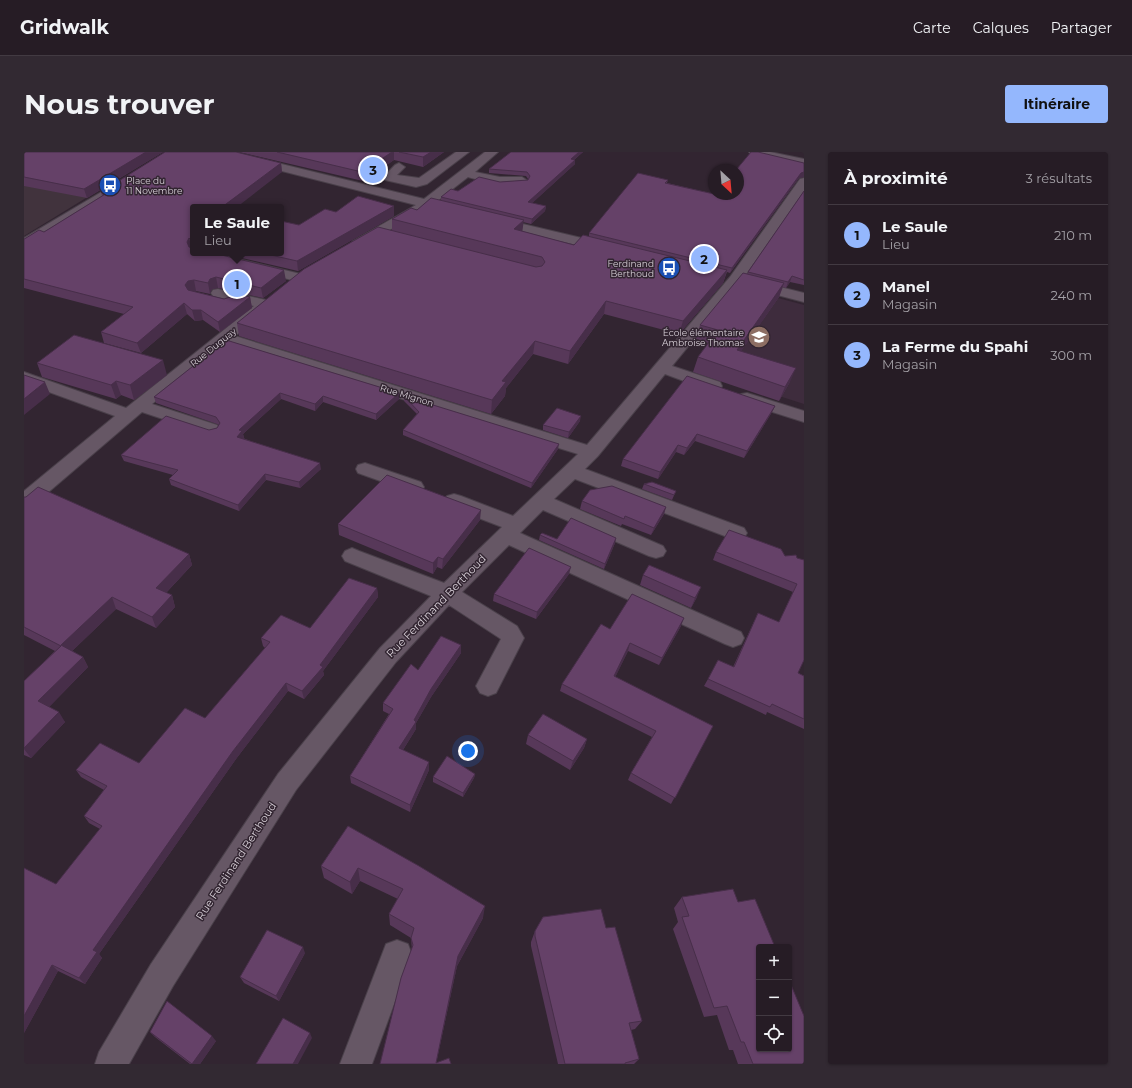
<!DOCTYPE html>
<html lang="fr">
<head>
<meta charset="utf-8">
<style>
	:root { --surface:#261c25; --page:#322932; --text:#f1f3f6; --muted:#a4a1a7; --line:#423a42; --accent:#94b7fd }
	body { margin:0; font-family:Montserrat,sans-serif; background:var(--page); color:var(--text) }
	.controls { position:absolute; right:12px; bottom:12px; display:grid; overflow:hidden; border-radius:4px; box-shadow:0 1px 3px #0004 }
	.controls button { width:36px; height:36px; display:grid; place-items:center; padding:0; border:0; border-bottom:1px solid var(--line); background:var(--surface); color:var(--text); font:20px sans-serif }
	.compass { position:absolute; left:684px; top:12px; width:36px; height:36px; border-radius:50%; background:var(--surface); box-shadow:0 1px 3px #0004; rotate:154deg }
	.you { position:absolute; left:444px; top:599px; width:14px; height:14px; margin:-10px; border:3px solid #fff; border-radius:50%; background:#1a73e8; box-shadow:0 0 0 6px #1a73e833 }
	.badge { display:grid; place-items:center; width:26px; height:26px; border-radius:50%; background:var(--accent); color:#111; font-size:13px; font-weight:700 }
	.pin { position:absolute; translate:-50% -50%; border:2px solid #fff; box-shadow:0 1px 4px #0006 }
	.popup { position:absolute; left:166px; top:52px; width:94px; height:52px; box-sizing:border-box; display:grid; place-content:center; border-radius:4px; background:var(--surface); filter:drop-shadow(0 1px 3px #0005); font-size:13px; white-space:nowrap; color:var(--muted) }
	.popup b { font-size:15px; color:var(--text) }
	.popup::after { content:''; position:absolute; left:50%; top:100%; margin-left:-8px; border:8px solid transparent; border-top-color:var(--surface) }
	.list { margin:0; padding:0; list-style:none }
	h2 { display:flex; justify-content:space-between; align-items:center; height:52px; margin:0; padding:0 16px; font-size:17px }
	h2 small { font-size:13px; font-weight:400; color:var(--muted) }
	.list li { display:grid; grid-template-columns:26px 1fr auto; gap:12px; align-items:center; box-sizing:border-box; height:60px; padding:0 16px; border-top:1px solid var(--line) }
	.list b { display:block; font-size:15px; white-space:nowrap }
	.list p { margin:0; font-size:13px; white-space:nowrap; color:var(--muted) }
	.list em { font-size:13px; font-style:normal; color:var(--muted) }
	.icon { flex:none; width:22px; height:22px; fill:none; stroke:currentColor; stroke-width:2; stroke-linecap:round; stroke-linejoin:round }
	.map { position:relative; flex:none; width:780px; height:912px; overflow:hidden; border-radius:4px }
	header { display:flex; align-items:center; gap:24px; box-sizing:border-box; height:56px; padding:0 20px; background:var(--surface); border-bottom:1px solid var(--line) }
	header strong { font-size:19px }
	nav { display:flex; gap:22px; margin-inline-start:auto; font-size:14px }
	.intro { display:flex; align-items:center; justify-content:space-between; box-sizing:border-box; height:96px; padding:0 24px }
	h1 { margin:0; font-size:28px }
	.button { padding:10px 18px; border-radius:4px; background:var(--accent); color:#111; font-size:14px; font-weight:700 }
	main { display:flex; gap:24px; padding:0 24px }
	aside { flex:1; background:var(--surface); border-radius:4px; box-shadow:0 1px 3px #0004 }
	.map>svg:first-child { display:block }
	.built { fill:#3e2c3d }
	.industrial { fill:#41333d }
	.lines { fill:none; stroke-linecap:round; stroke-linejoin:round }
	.minor-casing { stroke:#4a404a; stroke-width:2 }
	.minor { fill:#665765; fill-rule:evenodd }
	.wall { fill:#573859 }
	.shaded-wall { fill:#472e49 }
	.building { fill:#654168; stroke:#472e49 }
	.labels { text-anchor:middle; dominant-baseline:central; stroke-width:3; stroke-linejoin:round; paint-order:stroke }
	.far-poi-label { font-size:9px; fill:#d7cfd7; stroke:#322531; text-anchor:end }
	.far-street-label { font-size:9px; fill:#d7cfd7; stroke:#322531 }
	.street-label { font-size:11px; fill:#d7cfd7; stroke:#322531 }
</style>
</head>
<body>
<header>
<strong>Gridwalk</strong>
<nav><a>Carte</a><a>Calques</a><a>Partager</a></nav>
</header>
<div class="intro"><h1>Nous trouver</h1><a class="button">Itinéraire</a></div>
<main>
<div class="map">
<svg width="780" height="912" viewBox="0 0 780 912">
	<rect width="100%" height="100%" fill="#322531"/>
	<path class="built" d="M717,136L780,153V252L671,217Z"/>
	<path class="industrial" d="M0,0L109,17L0,84Z"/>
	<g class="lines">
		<g class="minor-casing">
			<path id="minor" d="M189,0H209L400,47L461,0H474L451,20L476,25H498L504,29C496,40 455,28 444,25L412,50L435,56L436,59L435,62L430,63L404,56L334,96L329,95L327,92L329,89L392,53L191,2Z
				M432,0H445L403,32L392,35L361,28L359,25L371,13L375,11L381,15L373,23L395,26Z
				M725,0H746L780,7V15L727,2Z
				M780,26V39L716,131L648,214L696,230L698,234L696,238L690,239L684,238L641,222L574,304L561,317L720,376L723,381L720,386L713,388L706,386L551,327L530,347L639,394L642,399L639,404L632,406L625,404L519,358L496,381L717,480L720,486L717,492L709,495L701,492L485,393L438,440L493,474L500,486L472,541L464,544L456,541L452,534L477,487L425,453L372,510L272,638L149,834L105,912H71L75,900L127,812L254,622L356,496L407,444L321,409L318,404L321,399L328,396L335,399L420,431L478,375L423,354L420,349L423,344L430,342L437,344L489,364L554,302L202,192L128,252L193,273L196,277L193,281L187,283L118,260L7,355L0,357V339L91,264L0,231V220L102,256L230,154L189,144L187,141L189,138L194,137L242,148L244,151L242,159L211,184L563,293L706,125L776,27Z
				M96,29L102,33L100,36L5,95L0,96V86Z
				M469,65L587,93L589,96L587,99L582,100L464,72L462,69L464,66Z
				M169,98V101H190L281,123L283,126L281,129L276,130L173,105L168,104L166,101Z
				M728,128L780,141V150L723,135L721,132L723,129Z
				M723,241L780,259V270L717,250L714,246L717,242Z
				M341,311L397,330L400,335L397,340L390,341L334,321L332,317L334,313Z
				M373,788L384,792L388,803L348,912H316L362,792Z"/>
		</g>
		<use href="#minor" class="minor"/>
	</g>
	<path class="wall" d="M0,0H139L63,46L0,34Z
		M215,0H420L399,15L370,8L339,29Z
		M487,0H559L550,8H551V12L508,51L522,54L521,59L507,72L499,70L498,79L550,93L565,84V81L644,28L643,31L690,42H714L780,11V25L775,26L706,121L703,120L699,131L655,182L580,162L544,212L509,202L482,236L481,244L467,262L215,184L213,171L368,79V67L417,48V45L434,39L476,30L504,28V27L502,24L465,21V17Z
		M257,11L258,20L169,55V101L262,129L239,146L194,136L188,137L186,142L172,139H169L200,147L226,145L228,156L196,180L179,168L171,169L163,162L117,201L80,191L77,180L100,162L0,136V87L20,80L78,44L77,40Z
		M780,39V133L766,130L762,136L759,135L755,145L717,199L766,230L755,249L669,220L674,205L684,191L672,187L676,173L723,122L724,120Z
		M312,60L370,64L274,119L196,101H257L275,73Z
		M202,188L375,241V247L352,268L299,250L291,259L257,247L219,282L220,286H219L297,317L276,336L242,328L215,359L147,333L145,327L149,323L100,309L97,303L193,276L195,273L193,272L132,251L130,245Z
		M13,211L143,223L110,248L97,243L92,247L18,225Z
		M380,244L534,297L507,336L379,283V278L393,262L380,249Z
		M751,254L748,260L720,306L671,289L660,303L652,300L634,327L597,314L599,307Z
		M556,269L544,286L519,278V273Z
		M620,332L652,339L648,348L618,337Z
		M0,345L165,402L168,413L142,441L148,443L151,455L132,476L92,457L48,499L59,505L64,515L25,555L41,570L7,606L0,603V529L31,499L0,483Z
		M558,349L642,355L640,362L627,383L598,372L597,374L556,357Z
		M456,368L418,417L413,415L409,422L315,383L314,372Z
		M516,383L533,387L591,391L580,417L515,388Z
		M692,400L761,404L773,406L774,521L780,524V577L743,560L742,563L680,534L684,527L709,515L734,461L755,470L769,440L689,408Z
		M545,422L512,467L469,449L470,442Z
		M619,423L673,445L667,456L616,433Z
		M353,436L354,445L299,519L300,523L280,547L264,539L212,607L75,802L78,806L61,832L34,819L0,881L32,732L76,677L65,671L60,664L80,638L57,625L52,618L115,611L181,566L241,496L239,494L237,486L286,476Z
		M657,474L635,513L604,499L591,525L689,574L647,652L604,628L607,621L628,585L536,539L538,532L586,477Z
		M437,493V501L407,545L392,571V577L379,598L405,618L386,660L327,631L326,624L365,562L359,559V551L394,518Z
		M504,583L563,587L560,596L546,618L502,592Z
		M451,622L450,626L439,645L409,630V625Z
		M324,674L459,766L433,814L412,911L427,912H356L388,798L387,786L366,773L365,762L374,747L336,729L328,742L300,726L297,714Z
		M658,745L714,750L780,912H714L709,898H705L693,863L680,865L649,777L654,770L650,756Z
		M582,776L618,869L611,877L607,878L615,907L610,912H534L507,794V790L511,779Z
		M281,801L255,849L220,831L216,825Z
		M126,880L192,889L176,912H166L131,885Z"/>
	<path class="shaded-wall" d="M122,0H139L63,46L60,37Z
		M368,0H370V8L339,29L338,20Z
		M407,0H420L399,15V5Z
		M555,0H559L546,11L547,7Z
		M551,8V12L504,55V50Z
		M257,11L258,20L213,55H198Z
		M780,20V25L775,26L706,121L708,116L777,21Z
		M370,54V64L274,119L273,109Z
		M522,54L521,59L507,72L508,67Z
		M500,68L498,81L490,77Z
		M165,86L168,97L165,100L163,90Z
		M260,118L262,129L239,146L237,136Z
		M703,118L699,131L655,182L659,169Z
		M768,124L766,130L762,136L764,130Z
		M192,125L194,136L188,137L186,142L184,131L186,127Z
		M170,128L172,139L167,140L164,143L161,133L164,129Z
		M760,131L755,145L708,212L713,198Z
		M226,145L228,156L196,180L194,170Z
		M582,149L580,162L544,212L546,199Z
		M160,151L163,162L117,201L113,191Z
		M168,158H177L179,168L171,169Z
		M511,189L509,202L482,236L481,244L467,262L468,248L478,229Z
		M139,208L143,223L110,248L106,233Z
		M772,216L766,230L755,249L761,235Z
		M92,229L97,243L92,247L87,233Z
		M21,230L26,242L0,263V247Z
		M256,241L257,247L219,282L220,286L215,291L213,285L215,278Z
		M375,241V247L352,268V262Z
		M299,244V250L291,259V252Z
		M751,254L748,260L720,306L723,299Z
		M557,264L556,269L544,286L545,280Z
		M673,282L671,289L660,303L663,296Z
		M535,292L534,297L507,336L508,331Z
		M654,293L652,300L634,327L636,320Z
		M296,311L297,317L276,336L275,330Z
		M241,322L242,328L215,359L214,353Z
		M642,355L640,362L627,383L630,376Z
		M457,358L456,368L418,417L419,407Z
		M592,386L591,391L580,417L581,412Z
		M165,402L168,413L136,447L132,436Z
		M414,405L413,415L409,422V411Z
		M547,415L545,422L512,467L513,460Z
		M677,435L673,445L667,456L671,446Z
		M353,436L354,445L299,519L300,523L280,547L278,539L296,513Z
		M148,443L151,455L132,476L128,465Z
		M88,445L92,457L43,504L37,493Z
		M660,466L657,474L635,513L638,506Z
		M606,491L604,499L588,532L590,524Z
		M437,493V501L407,545L392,571V577L375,604V596L390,568L407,537Z
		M59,505L64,515L21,559L14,549Z
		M262,531L264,539L212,607L75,802L78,806L61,832L55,826L69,798L209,599Z
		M35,560L41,570L7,606L0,597V596Z
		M563,587L560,596L546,618L549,609Z
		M405,610V618L386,660V653Z
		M451,622L450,626L439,645V641Z
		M334,716L336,729L328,742L326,730Z
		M461,754L459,766L433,814L412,912H411L434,804Z
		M279,795L281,801L255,849L252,844Z
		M28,813L34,819L0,881V864Z
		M286,881L288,886L274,912H269Z
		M188,884L192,889L176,912H168Z"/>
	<path class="building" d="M0,0H122L60,37L0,25Z
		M141,0H212L257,11L198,55H169V89H168L165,86L163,90L165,95L169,96V101H189L260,118L237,136L192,125L186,127L184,131L170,128L164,129L161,133L164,138L200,147L215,142L226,145L194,170L177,158H168L160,151L113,191L77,180L109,155L0,127V87L2,86L15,78L20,80L83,41L77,40Z
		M253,0H368L338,20Z
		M375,0H407L399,5Z
		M487,0H555L547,7L551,8L504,50L522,54L508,67L417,45L427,37L434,39L455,25L476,30L504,28L506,24L503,20L465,17Z
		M727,0H734L780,11V20L777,21L708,116L565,81L614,21L644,28L641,31L690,42H714V18H712Z
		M780,39V128L768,124L764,130L724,120Z
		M334,44L370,54L273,109L238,101H257V69L275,73L301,57L312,60Z
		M407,46L500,68L490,77L550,93L559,83L703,118L659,169L582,149L546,199L511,189L478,229L482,230L468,248L213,171L280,117L354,75L512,115L518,114L521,110L518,105L368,67L387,56L393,58Z
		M719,121L760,131L713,198L772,216L761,235L674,205L694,178L676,173Z
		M50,183L139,208L106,233L92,229L87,233L13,211Z
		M202,188L375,241L352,262L299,244L291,252L256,241L215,278L218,279L213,285L296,311L275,330L241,322L214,353L145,327L154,318L97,303L142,264L185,278L193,276L196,271L192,265L130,245Z
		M0,223L21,230L0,247Z
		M663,224L751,254L723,299L673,282L663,296L654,293L636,320L599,307Z
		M380,244L535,292L508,331L379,278L395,260Z
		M533,256L557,264L545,280L519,273Z
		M363,323L457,358L419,407L414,405L409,411L314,372Z
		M628,330L652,339L650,343L620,332Z
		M588,334L642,355L630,376L601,364L600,367L558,349L566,338Z
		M14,335L165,402L132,436L148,443L128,465L88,445L37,493L59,505L14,549L35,560L0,596V529L37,494L0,475V345H2Z
		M547,366L592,386L581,412L516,383L518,381L533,387Z
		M705,378L757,397L761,404L772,403L773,406L780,408V508L774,521L780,524V567L748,552L746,555L684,527L694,508L710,515L734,461L755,470L773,432L692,400Z
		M505,396L547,415L513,460L470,442Z
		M625,413L677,435L671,446L619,423Z
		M325,426L353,436L296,513L299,515L278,539L262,531L209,599L69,798L73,800L55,826L28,813L0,864V716L32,732L78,674L60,664L83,634L52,618L76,591L115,611L161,556L181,566L246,490L237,486L257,463L286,476Z
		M608,442L660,466L638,506L606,491L590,524L689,574L651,646L607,621L632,579L538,532L577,472L586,477Z
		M417,484L437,493L407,537L390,568L392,570L375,596L405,610L386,653L326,624L369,557L359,551L387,512L394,518Z
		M519,562L563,587L549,609L504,583Z
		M423,604L451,622L439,641L409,625Z
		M324,674L395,714L461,754L434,804L412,911L425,906L427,912H356L377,826L389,793L387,786L390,776L365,762L379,737L334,716L326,730L297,714Z
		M709,737L714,750L731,747L751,795H735V897H765V828L780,864V912H729L720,890H717L703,854L690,856L658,765L665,764L658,745Z
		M577,757L582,776L591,775L618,869L605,871L615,907L601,911V912H541L511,784V779L519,765Z
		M243,778L279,795L252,844L216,825Z
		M143,849L188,884L168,912L126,880Z
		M259,866L286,881L269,912H232Z"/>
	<defs>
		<g id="bus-disc" transform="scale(1.15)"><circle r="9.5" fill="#1a4fb4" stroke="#322531"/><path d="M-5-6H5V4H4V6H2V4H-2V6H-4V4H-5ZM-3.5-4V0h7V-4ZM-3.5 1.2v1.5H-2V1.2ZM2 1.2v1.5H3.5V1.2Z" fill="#fff"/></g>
		<g id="school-disc" transform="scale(1.15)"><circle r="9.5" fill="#8d6e63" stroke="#322531"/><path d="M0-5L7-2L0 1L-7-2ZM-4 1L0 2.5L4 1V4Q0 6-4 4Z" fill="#fff"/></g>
	</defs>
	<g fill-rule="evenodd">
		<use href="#bus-disc" x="86" y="33"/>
		<use href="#bus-disc" x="645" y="116"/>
		<use href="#school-disc" x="735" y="185"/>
	</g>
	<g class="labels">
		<g class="far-poi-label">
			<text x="102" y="28" text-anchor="start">Place du<tspan x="102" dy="10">11 Novembre</tspan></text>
			<text x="630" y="111">Ferdinand<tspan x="630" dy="10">Berthoud</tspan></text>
			<text x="720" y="180">École élémentaire<tspan x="720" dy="10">Ambroise Thomas</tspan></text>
		</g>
		<g class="far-street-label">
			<text transform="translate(189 195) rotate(-39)">Rue Duguay</text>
			<text transform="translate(383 243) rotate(17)">Rue Mignon</text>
		</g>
		<g class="street-label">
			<text transform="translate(412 454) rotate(-46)">Rue Ferdinand Berthoud</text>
			<text transform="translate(212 709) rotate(-57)">Rue Ferdinand Berthoud</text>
		</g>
	</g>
</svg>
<div class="controls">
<button>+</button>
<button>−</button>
<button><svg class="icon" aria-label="locate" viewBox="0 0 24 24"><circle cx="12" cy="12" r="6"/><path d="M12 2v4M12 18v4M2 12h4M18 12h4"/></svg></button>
</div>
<svg class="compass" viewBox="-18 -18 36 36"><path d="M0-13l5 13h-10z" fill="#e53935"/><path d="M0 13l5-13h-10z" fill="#a4a1a7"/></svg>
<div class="you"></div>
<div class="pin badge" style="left:213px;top:132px">1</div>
<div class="popup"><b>Le Saule</b>Lieu</div>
<div class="pin badge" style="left:680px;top:107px">2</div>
<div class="pin badge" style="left:349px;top:18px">3</div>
</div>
<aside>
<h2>À proximité<small>3 résultats</small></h2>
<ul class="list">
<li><span class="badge">1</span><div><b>Le Saule</b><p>Lieu</p></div><em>210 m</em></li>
<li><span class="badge">2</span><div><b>Manel</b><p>Magasin</p></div><em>240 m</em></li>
<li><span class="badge">3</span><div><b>La Ferme du Spahi</b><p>Magasin</p></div><em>300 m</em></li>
</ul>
</aside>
</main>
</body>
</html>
